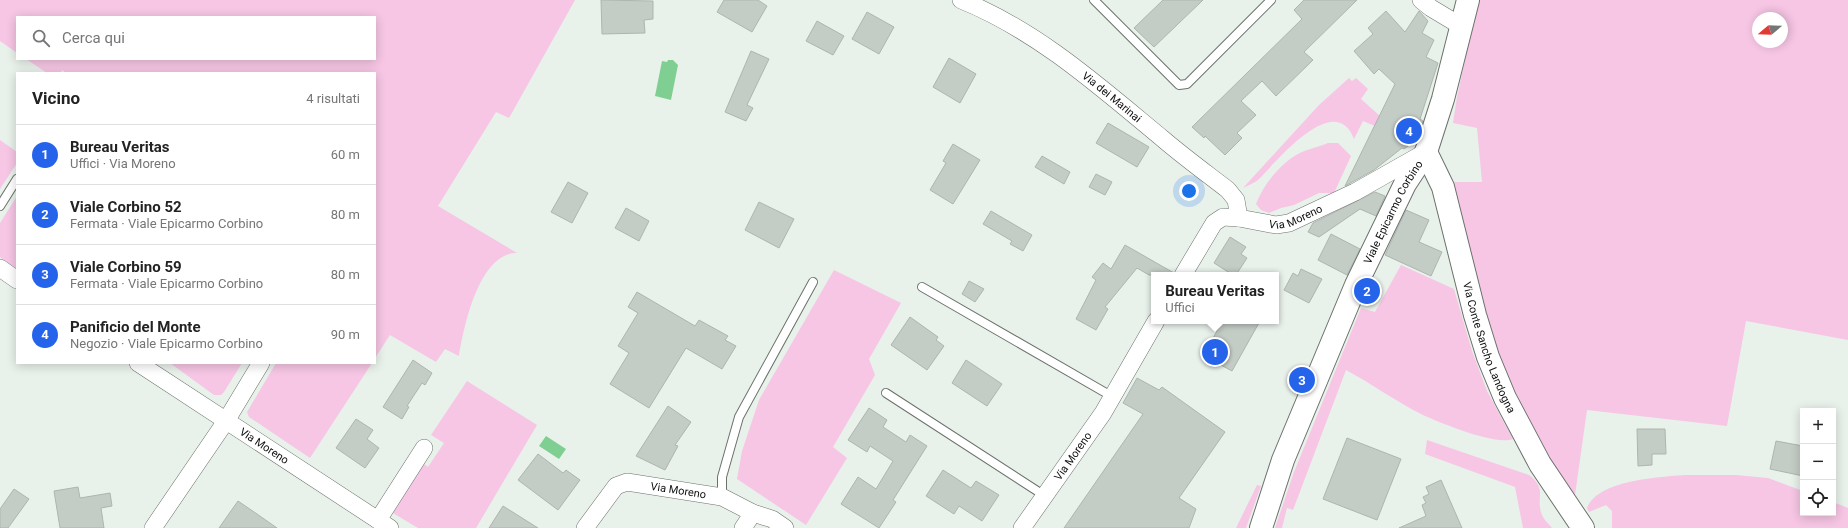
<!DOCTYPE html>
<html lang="it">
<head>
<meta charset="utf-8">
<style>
	:root { --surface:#fff; --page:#f2f2f2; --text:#222; --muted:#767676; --line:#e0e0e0; --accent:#2563eb }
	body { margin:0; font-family:Roboto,sans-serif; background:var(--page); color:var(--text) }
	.controls { position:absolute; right:12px; bottom:12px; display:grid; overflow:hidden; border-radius:0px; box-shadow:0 2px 10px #0003 }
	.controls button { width:36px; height:36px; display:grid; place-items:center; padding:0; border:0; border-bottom:1px solid var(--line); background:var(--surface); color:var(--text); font:20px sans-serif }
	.compass { position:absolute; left:1752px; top:12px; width:36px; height:36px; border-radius:50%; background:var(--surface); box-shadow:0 2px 10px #0003; rotate:251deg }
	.you { position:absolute; left:1189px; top:191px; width:14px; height:14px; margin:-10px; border:3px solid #fff; border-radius:50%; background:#1a73e8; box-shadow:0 0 0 6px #1a73e833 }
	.badge { display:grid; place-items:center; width:26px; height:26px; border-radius:50%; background:var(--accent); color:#fff; font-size:13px; font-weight:700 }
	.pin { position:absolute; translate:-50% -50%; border:2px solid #fff; box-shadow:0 1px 4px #0006 }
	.popup { position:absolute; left:1151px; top:272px; width:128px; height:52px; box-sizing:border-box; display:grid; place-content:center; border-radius:0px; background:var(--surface); filter:drop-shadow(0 1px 3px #0005); font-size:13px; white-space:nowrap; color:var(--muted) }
	.popup b { font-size:15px; color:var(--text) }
	.popup::after { content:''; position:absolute; left:50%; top:100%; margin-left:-8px; border:8px solid transparent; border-top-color:var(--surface) }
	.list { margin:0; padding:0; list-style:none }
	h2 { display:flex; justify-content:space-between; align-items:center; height:52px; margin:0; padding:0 16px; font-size:17px }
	h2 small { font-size:13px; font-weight:400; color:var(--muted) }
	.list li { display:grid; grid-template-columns:26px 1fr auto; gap:12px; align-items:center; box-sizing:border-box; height:60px; padding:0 16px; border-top:1px solid var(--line) }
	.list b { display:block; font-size:15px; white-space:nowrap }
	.list p { margin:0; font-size:13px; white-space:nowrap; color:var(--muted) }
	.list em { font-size:13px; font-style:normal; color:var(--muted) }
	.icon { flex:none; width:22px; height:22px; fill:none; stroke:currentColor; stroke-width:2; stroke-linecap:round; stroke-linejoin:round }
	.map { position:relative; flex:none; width:1848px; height:528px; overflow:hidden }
	.search { position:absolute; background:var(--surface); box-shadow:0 2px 10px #0003; left:16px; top:16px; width:360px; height:44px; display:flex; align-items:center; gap:10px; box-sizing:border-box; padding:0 14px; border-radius:0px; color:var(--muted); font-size:15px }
	.panel { position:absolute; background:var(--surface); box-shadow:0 2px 10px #0003; left:16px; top:72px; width:360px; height:292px; border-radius:0px }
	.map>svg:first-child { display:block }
	.green { fill:#f6c6e4; fill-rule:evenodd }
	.water { fill:#80cf92 }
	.building { fill:#c4ccc6; stroke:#adb5af }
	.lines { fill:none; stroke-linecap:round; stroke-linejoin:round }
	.service-casing { stroke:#6b726c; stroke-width:10 }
	.minor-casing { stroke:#6b726c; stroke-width:18 }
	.secondary-casing { stroke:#6b726c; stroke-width:24 }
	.service { stroke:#fff; stroke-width:8 }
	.minor { stroke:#fff; stroke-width:17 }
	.secondary { stroke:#fff; stroke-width:22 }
	.labels { text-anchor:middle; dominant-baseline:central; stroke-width:4; stroke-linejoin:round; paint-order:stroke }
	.street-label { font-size:11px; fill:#0c0e0c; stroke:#e9f1eb }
</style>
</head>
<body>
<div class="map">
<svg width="1848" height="528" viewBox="0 0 1848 528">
	<rect width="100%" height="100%" fill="#e9f1eb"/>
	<path class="green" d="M0,0H575L509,118L496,112L438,206L517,253C479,253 464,326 459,356L445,349L436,362L390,335L375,358V73H66L62,70L61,73H47L26,59H375V17H17V53L0,41Z
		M1478,0H1848V340L1746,321L1727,426L1587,410L1575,495L1565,486L1535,437L1513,392L1487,330L1452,182H1482L1477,128L1453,123L1457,97ZM1758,18H1782V42H1758Z
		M1349,78L1352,81L1356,78L1368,89L1361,99L1380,116L1375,126L1363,121L1354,139C1335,89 1276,162 1259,179C1255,183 1248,185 1243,188L1319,105Z
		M0,140L17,152V163L0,189Z
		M1328,143H1338L1351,156L1335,191L1339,193H1319L1294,205L1281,208L1269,213L1261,210L1256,204C1263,185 1280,164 1298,154C1307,149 1318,147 1328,143Z
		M17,196V269L0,257V223Z
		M1401,265L1454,289L1472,351L1487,391L1513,439C1496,446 1441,423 1423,415C1397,402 1372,384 1346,370L1293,510L1287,508L1282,528H1275L1294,472L1361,308L1375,312Z
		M834,270L901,303L869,359L875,375L833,447L847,458L806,525L737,479L742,451L759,400Z
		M170,363H242L224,392L221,395H214Z
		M276,363H372L310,458L249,417L247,412Z
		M467,381L537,425L476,528H418L393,513L424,464L428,467L444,443L431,435Z
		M1427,440L1529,475C1548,489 1535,498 1542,515C1544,520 1549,524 1552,528H1523L1515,487L1425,454Z
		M1685,475H1736L1768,478L1803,491V513H1833V502L1848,508V528H1612V511L1606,505L1589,512L1587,508C1598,480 1659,477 1685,475Z
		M1257,485L1261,486L1246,528H1236Z"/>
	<path class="water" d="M668,60H673L678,65L671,100L655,96L662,61L667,62Z
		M546,436L566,449L559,459L539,446Z"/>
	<path class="building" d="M601,0L653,1V19L644,20L645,33L602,34Z
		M724,0H758L767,6L752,32L717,12Z
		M1163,0H1203L1154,47L1134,28Z
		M1304,0H1357L1304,52L1313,60L1276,96L1262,81L1241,101L1256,115L1237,133L1242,138L1225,155L1205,136L1204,138L1192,127L1302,19L1294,10Z
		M1386,11L1405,32L1419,11L1428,21L1422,33L1434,40L1426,57L1438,63L1420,119L1423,121L1416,140L1404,149L1402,148L1374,170L1345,186L1395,84L1379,69L1374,74L1354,51L1373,34L1368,28Z
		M867,12L894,27L879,54L852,39Z
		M817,21L844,36L833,55L806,41Z
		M751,51L769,59L747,105L753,108L746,121L725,112Z
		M949,58L976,74L960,103L933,87Z
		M1108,123L1149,147L1137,167L1096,143Z
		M953,144L980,160L953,204L930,190L946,163L943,161Z
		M1042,156L1070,172L1064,184L1035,167Z
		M1096,174L1112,182L1105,195L1089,187Z
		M568,182L588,193L572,223L551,212Z
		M1375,192L1385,196L1376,216L1360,209L1319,237L1308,232L1313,223Z
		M759,202L794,219L779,248L745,230Z
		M626,208L649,221L639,241L615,228Z
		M1406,210L1429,220L1419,242L1442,252L1431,276L1385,255Z
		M991,211L1032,235L1023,251L1010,244L1012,241L983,224Z
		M1331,234L1360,249L1347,275L1318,260Z
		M1230,237L1246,247L1241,254L1247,258L1236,275H1233L1214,263Z
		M1125,245L1174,273L1173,275H1149L1137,268L1105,307L1108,309L1096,330L1076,319L1096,280L1092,277L1103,263L1111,269Z
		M1301,269L1322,279L1309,303L1284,290L1293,273L1298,276Z
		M969,281L984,289L975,302L962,294Z
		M637,292L695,326L699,320L728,336L725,340L736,346L722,369L686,348L649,408L610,384L629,353L618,346L638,313L628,307Z
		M910,317L938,337L936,340L944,346L927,370L891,345Z
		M1222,321H1260L1232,371L1204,356Z
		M413,360L432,373L425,385L422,383L407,406L409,407L402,419L383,407Z
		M966,360L1002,384L987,406L952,383Z
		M1137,378L1159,390L1162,387L1225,432L1179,498L1196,509L1189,528H1064L1143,414L1123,403Z
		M668,406L691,422L675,445L678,446L665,470L636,456Z
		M869,408L887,420L883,427L906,442L910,435L927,446L893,500L896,502L879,528L841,504L858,477L876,489L893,461L870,446L867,452L848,440Z
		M356,419L373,430L367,439L379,448L365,468L336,448Z
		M1637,429H1665L1666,454H1652V465L1638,466Z
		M1347,438L1401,459L1377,520L1323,499Z
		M1776,441L1803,446V476L1770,469Z
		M538,454L563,473L566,470L580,480L558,510L518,480Z
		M943,470L971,488L976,481L999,495L982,521L959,506L954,514L926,496Z
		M1441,480L1462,528H1399L1426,516L1422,505L1426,503L1423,497L1429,494L1426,487Z
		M78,487L80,498L110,493L112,506L101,508L104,528H60L54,491Z
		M14,489L29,499L8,528H0V509Z
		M238,501L257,514L277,528H219Z
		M503,506L538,528H489Z"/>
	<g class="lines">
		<g class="service-casing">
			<path id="service" d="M1094,0L1179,85L1187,84L1271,0
				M0,206L17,179
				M922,287L1113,397
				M886,393L1045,496
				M722,497V477L739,417L813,282"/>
		</g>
		<g class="minor-casing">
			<g id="minor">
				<path id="s1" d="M961,0C1038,31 1100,87 1163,139C1184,157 1206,173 1228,190L1236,200L1239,218"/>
				<path d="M1421,0L1431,8L1461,26"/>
				<path d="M0,268L17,280"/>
				<path id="s2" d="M1183,275L1214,223L1223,217L1239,218L1276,225L1289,223L1355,192L1424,153"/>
				<path id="s3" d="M138,363L390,528"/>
				<path d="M378,520L424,448"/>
				<path d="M153,528L226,421L261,363"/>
				<path id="s4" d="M585,528L616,486L627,482L722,497L753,513L772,519L785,528"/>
				<path d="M743,528L753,513"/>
				<path id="s5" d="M1022,528L1103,413L1156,321"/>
			</g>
		</g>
		<g class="secondary-casing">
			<g id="secondary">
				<path id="s6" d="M1426,152L1443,187L1475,315L1488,357L1505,398L1540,464L1583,528"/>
				<path id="s7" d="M1261,528L1283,460L1356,285L1405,184L1426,152L1443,99L1468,0"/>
			</g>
		</g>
		<use href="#service" class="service"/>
		<use href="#minor" class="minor"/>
		<use href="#secondary" class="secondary"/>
	</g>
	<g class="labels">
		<g class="street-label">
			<text stroke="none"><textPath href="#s1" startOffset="180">Via dei Marinai</textPath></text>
			<text stroke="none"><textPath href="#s7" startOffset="343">Viale Epicarmo Corbino</textPath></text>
			<text stroke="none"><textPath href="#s2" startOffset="146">Via Moreno</textPath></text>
			<text stroke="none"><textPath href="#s6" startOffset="206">Via Conte Sancho Landogna</textPath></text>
			<text stroke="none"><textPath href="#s3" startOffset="151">Via Moreno</textPath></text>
			<text stroke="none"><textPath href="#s5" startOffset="88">Via Moreno</textPath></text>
			<text stroke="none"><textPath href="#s4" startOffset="116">Via Moreno</textPath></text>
		</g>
	</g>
</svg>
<div class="controls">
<button>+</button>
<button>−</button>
<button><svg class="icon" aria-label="locate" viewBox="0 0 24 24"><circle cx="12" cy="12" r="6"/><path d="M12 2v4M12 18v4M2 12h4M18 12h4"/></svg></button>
</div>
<svg class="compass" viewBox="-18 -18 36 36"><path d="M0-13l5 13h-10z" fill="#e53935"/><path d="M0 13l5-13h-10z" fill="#767676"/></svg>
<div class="you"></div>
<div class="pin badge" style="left:1215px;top:352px">1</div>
<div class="popup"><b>Bureau Veritas</b>Uffici</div>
<div class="pin badge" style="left:1367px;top:291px">2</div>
<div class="pin badge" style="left:1302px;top:380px">3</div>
<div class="pin badge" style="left:1409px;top:131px">4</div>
<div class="search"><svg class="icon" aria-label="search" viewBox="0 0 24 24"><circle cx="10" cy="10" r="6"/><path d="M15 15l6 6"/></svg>Cerca qui</div>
<section class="panel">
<h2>Vicino<small>4 risultati</small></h2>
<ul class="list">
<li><span class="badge">1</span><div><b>Bureau Veritas</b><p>Uffici · Via Moreno</p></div><em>60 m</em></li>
<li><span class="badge">2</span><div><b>Viale Corbino 52</b><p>Fermata · Viale Epicarmo Corbino</p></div><em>80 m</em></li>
<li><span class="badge">3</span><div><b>Viale Corbino 59</b><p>Fermata · Viale Epicarmo Corbino</p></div><em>80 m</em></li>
<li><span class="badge">4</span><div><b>Panificio del Monte</b><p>Negozio · Viale Epicarmo Corbino</p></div><em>90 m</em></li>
</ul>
</section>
</div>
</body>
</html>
